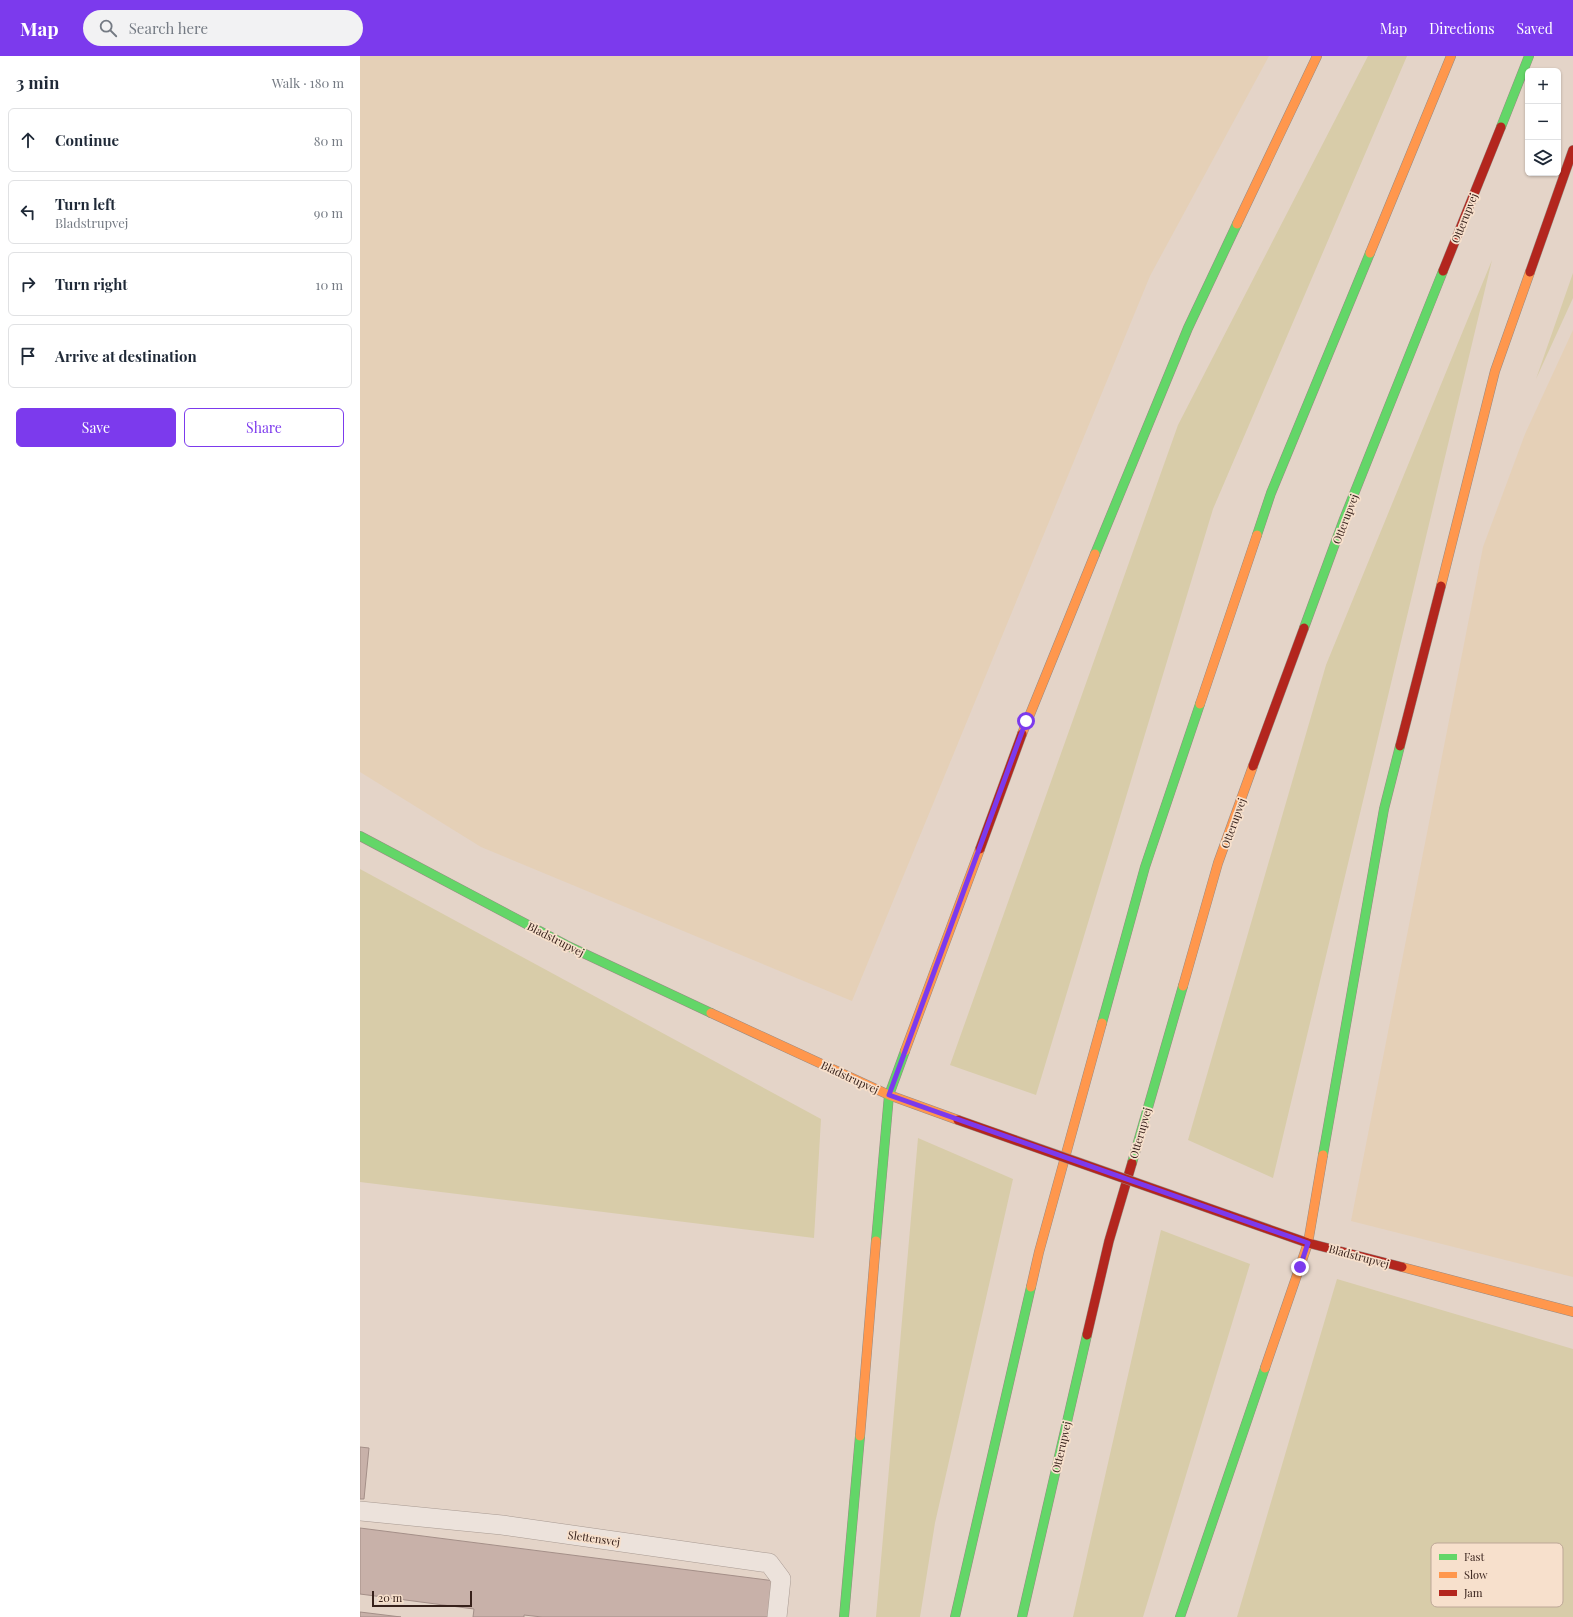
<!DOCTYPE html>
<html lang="en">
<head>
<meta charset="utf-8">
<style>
	:root { --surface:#fff; --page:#f2f2f3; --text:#1f2937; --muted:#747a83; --line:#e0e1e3; --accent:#7c3aed }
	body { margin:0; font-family:"Playfair Display",serif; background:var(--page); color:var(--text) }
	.controls { position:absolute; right:12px; top:12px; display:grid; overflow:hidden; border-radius:6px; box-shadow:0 1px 3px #0004 }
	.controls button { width:36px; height:36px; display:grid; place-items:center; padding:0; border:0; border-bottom:1px solid var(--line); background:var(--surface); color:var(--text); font:20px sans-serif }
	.scale { position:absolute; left:12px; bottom:10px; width:100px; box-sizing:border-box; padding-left:4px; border:2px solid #37211b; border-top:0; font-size:11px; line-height:14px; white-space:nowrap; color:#37211b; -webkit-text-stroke:3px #f7e0cc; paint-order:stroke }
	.stop { position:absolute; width:12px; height:12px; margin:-9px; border:3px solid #7c3aed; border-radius:50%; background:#fff }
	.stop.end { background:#7c3aed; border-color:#fff; box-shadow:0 1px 4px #0008 }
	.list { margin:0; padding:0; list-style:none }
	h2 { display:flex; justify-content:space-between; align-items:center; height:52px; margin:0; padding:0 16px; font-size:17px }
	h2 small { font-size:13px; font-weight:400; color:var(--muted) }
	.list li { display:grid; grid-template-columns:26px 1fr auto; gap:12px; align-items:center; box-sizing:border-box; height:64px; margin:0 8px 8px; padding:0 8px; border:1px solid var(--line); border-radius:6px }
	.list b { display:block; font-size:15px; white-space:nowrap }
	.list p { margin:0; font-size:13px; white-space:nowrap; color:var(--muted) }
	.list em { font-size:13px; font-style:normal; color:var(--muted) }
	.actions { display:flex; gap:8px; padding:12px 16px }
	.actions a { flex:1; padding:9px 0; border:1px solid var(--accent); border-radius:6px; text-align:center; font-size:14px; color:var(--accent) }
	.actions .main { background:var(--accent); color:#fff }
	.icon { flex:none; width:22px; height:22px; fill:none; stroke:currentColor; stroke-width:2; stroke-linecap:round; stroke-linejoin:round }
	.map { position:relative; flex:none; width:1213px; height:1561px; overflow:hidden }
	header { display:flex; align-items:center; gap:24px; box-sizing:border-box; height:56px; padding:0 20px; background:var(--accent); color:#fff }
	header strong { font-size:19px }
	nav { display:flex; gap:22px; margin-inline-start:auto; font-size:14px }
	.search { width:280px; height:36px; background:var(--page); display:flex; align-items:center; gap:10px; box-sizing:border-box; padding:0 14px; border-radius:22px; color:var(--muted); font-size:15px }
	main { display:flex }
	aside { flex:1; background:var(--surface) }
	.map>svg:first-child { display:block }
	.farmland { fill:#e5d0b7 }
	.green { fill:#d8cca9 }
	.building { fill:#c8b1a9; stroke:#a48f88 }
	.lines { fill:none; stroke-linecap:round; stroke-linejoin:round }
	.lane-casing { stroke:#a89a92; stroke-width:20 }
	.fast-casing { stroke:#988a82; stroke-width:10 }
	.slow-casing { stroke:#988a82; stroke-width:10 }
	.jam-casing { stroke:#988a82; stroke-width:10 }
	.lane { stroke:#ece2db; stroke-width:19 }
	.fast { stroke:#63d668; stroke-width:9 }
	.slow { stroke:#ff974d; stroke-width:9 }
	.jam { stroke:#b3261e; stroke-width:9 }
	.jam-bridge-casing { stroke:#988a82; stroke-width:10; stroke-linecap:butt }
	.jam-bridge { stroke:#b3261e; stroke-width:9 }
	.route { stroke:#7c3aed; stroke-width:5 }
	.labels { text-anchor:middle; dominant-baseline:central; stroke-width:3.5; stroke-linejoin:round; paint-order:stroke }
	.street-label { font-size:11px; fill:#37211b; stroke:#f7e0cc }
	.key { fill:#f7e0cc; stroke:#bda797; stroke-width:1 }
	.key-label { font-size:11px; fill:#37211b }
</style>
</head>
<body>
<header>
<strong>Map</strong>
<div class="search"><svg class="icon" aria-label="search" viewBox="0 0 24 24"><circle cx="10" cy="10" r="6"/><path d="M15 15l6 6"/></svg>Search here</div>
<nav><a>Map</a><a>Directions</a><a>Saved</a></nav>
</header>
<main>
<aside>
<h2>3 min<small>Walk · 180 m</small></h2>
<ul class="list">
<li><svg class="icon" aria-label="ahead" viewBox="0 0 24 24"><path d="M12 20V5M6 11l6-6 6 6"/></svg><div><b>Continue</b></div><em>80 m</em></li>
<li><svg class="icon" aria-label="left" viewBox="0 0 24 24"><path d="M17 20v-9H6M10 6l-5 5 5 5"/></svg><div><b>Turn left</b><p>Bladstrupvej</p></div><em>90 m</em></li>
<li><svg class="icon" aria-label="right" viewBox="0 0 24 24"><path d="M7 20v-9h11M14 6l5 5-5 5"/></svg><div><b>Turn right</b></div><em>10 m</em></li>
<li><svg class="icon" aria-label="arrive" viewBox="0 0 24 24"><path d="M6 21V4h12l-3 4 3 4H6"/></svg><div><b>Arrive at destination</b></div></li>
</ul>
<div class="actions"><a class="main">Save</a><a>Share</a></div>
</aside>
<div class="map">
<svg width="1213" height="1561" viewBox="0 0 1213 1561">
	<rect width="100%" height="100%" fill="#e4d4c8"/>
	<path class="farmland" d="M0,0H909L790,220L492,945L121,791L0,716Z
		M1213,274V1221L991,1165L1123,491L1165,378Z"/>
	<path class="green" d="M1008,0H1047L853,453L676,1039L590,1009L818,369Z
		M1132,204L913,1122L828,1084L966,609Z
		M1213,217V242L1176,323Z
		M0,813L461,1063L454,1182L0,1126Z
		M558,1082L653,1123L575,1467L560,1561H516Z
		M801,1174L890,1208L783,1561H713Z
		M977,1223L1213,1293V1561H877Z"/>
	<path class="building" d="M0,1391L9,1392L4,1443H0Z
		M0,1472L415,1525L410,1561H182L164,1559V1561H113L114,1553L0,1538Z
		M0,1556L41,1561H0Z"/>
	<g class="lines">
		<g class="lane-casing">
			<path id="lane" d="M0,1455L142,1469L409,1507L421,1523L417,1561"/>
		</g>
		<g class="fast-casing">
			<path id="fast" d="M1141,71L1169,0
				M897,479L911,437L1010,197
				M735,498L828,272L877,168
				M944,572L984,463L1083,215
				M0,780L206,889L351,957
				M742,967L785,811L840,648
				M963,1099L1024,753L1040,690
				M772,1107L823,930
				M516,1185L529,1039L545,995
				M484,1561L500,1380
				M595,1561L671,1231
				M662,1561L727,1279
				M820,1561L905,1312"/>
		</g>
		<g class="slow-casing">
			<path id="slow" d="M877,168L957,0
				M1010,197L1091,0
				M1081,530L1135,315L1170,216
				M840,648L897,479
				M662,678L735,498
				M823,930L858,807L893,710
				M351,957L529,1039L598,1064
				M545,995L620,793
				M1042,1211L1213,1256
				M671,1231L679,1196L742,967
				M905,1312L948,1187L963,1099
				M500,1380L516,1185"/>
		</g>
		<g class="jam-casing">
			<path id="jam" d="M1083,215L1141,71
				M1170,216L1213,94
				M1040,690L1081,530
				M893,710L944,572
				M620,793L662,678
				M868,1159L948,1187L1042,1211
				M727,1279L749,1185L772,1107"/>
		</g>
		<use href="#lane" class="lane"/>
		<use href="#fast" class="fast"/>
		<use href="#slow" class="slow"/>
		<use href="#jam" class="jam"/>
		<g class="jam-bridge-casing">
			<path id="jam-bridge" d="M598,1064L868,1159"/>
		</g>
		<use href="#jam-bridge" class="jam-bridge"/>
	</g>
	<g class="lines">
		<path class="route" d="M666,665L529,1039L948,1187L940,1211"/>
	</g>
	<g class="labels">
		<g class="street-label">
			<text transform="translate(1104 162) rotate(-68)">Otterupvej</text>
			<text transform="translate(985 463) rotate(-69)">Otterupvej</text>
			<text transform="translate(873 767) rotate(-70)">Otterupvej</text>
			<text transform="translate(196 883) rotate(27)">Bladstrupvej</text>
			<text transform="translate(490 1021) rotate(25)">Bladstrupvej</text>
			<text transform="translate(780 1077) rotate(-74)">Otterupvej</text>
			<text transform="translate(999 1200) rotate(15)">Bladstrupvej</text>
			<text transform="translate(701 1391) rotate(-77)">Otterupvej</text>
			<text transform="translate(234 1482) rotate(8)">Slettensvej</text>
		</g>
	</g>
	<rect x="1071" y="1487" width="132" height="64" rx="6" class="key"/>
	<rect x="1079" y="1498" width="18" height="6" fill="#63d668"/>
	<rect x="1079" y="1516" width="18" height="6" fill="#ff974d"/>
	<rect x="1079" y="1534" width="18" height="6" fill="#b3261e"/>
	<g class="key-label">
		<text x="1104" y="1505">Fast</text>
		<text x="1104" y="1523">Slow</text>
		<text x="1104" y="1541">Jam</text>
	</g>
</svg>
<div class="controls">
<button>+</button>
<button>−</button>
<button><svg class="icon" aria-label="layers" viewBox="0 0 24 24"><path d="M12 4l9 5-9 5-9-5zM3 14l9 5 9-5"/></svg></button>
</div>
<div class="scale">20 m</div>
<div class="stop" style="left:666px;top:665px"></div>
<div class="stop end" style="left:940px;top:1211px"></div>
</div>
</main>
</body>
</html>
